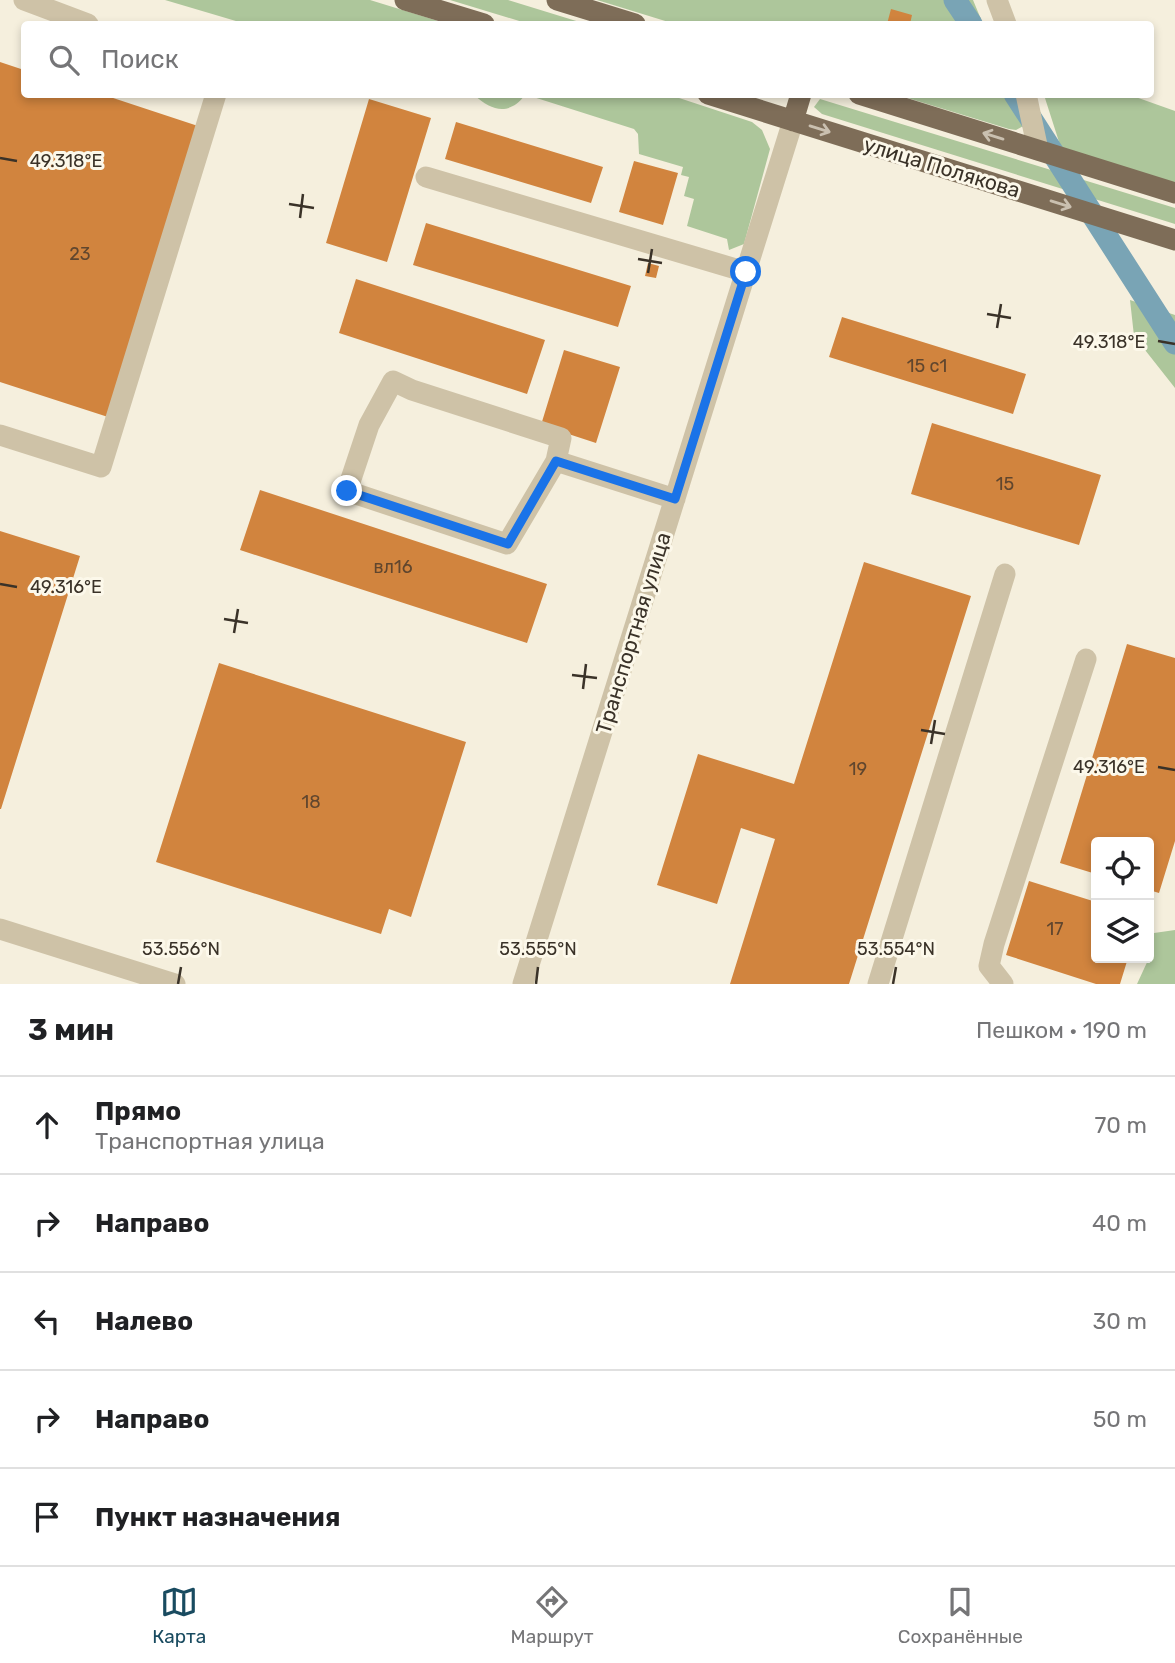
<!DOCTYPE html>
<html lang="ru">
<head>
<meta charset="utf-8">
<style>
	:root { --surface:#fff; --page:#f6f6f6; --text:#202124; --muted:#757577; --line:#e0e0e0; --accent:#194b60 }
	body { margin:0; font-family:Rubik,sans-serif; background:var(--page); color:var(--text) }
	.controls { position:absolute; right:21px; bottom:21px; display:grid; overflow:hidden; border-radius:7px; box-shadow:0 4px 10px #0003 }
	.controls button { width:63px; height:63px; display:grid; place-items:center; padding:0; border:0; border-bottom:2px solid var(--line); background:var(--surface); color:var(--text); font:35px sans-serif }
	.stop { position:absolute; width:21px; height:21px; margin:-16px; border:5px solid #1a73e8; border-radius:50%; background:#fff }
	.stop.end { background:#1a73e8; border-color:#fff; box-shadow:0 2px 7px #0008 }
	.list { margin:0; padding:0; list-style:none }
	h2 { display:flex; justify-content:space-between; align-items:center; height:91px; margin:0; padding:0 28px; font-size:30px }
	h2 small { font-size:23px; font-weight:400; color:var(--muted) }
	.list li { display:grid; grid-template-columns:46px 1fr auto; gap:21px; align-items:center; box-sizing:border-box; height:98px; padding:0 28px; border-top:2px solid var(--line) }
	.list b { display:block; font-size:26px; white-space:nowrap }
	.list p { margin:0; font-size:23px; white-space:nowrap; color:var(--muted) }
	.list em { font-size:23px; font-style:normal; color:var(--muted) }
	.icon { flex:none; width:38px; height:38px; fill:none; stroke:currentColor; stroke-width:2; stroke-linecap:round; stroke-linejoin:round }
	.map { position:relative; flex:none; width:1175px; height:984px; overflow:hidden }
	.search { position:absolute; background:var(--surface); box-shadow:0 4px 10px #0003; left:21px; right:21px; top:21px; height:77px; display:flex; align-items:center; gap:18px; box-sizing:border-box; padding:0 24px; border-radius:7px; color:var(--muted); font-size:26px }
	.sheet { height:581px; background:var(--surface) }
	nav { display:flex; justify-content:space-around; align-items:center; box-sizing:border-box; height:98px; border-top:2px solid var(--line); background:var(--surface); font-size:19px; color:var(--muted) }
	nav a { display:grid; justify-items:center; gap:4px }
	nav .on { color:var(--accent) }
	.map>svg:first-child { display:block }
	.green { fill:#adc69b }
	.lines { fill:none; stroke-linecap:round; stroke-linejoin:round }
	.canal { stroke:#79a4b5; stroke-width:23 }
	.building { fill:#d1843e }
	.minor { stroke:#cec2a7; stroke-width:21 }
	.major { stroke:#7e6d58; stroke-width:21 }
	.oneway { stroke:#cac0b0 }
	.route { stroke:#1a73e8; stroke-width:9 }
	.ticks { fill:none; stroke:#3a3228; stroke-width:2.5 }
	.labels { text-anchor:middle; dominant-baseline:central; stroke-width:6; stroke-linejoin:round; paint-order:stroke }
	.number-label { font-size:18px; fill:#60462e }
	.street-label { font-size:21px; fill:#3a3228; stroke:#fcf8ea }
	.ticks-label { font-size:18px; text-anchor:middle; fill:#3a3228; stroke:#fcf8ea; stroke-width:6; stroke-linejoin:round; paint-order:stroke }
</style>
</head>
<body>
<div class="map">
<svg width="1175" height="984" viewBox="0 0 1175 984">
	<rect width="100%" height="100%" fill="#f5efdd"/>
	<path class="green" d="M165,0H370L448,24H246Z
		M450,0H508L586,24H529Z
		M597,0H973L983,24H675Z
		M474,95H525C509,116 492,111 474,95Z
		M527,95H670L752,122L762,130L770,149L744,244L729,250L727,239L687,226L694,199L684,196L689,177L681,175L683,167L639,154L638,134L634,129Z
		M898,95H1020L1027,124L1016,130L1009,129Z
		M1044,95H1130L1175,111V183L1061,148Z
		M820,99L1175,208V224L822,114L814,107Z
		M1130,300L1175,315V388L1134,336Z
		M1175,930V984H1137L1149,958L1154,933Z"/>
	<g class="lines">
		<path class="canal" d="M955,0L971,24
			M1015,94L1175,343"/>
	</g>
	<path class="building" d="M891,9L912,15L910,24H887Z
		M0,62L24,70V94H101L201,127L108,417L0,382Z
		M369,99L431,118L387,262L326,243Z
		M456,122L603,167L591,203L445,159Z
		M634,161L678,173L663,225L619,212Z
		M426,223L631,286L618,327L413,265Z
		M648,263L659,266L656,278L645,276Z
		M356,279L545,340L527,394L339,333Z
		M842,317L1026,374L1013,414L829,357Z
		M564,350L620,367L596,443L541,425Z
		M932,423L1101,475L1079,545L911,494Z
		M260,490L547,584L527,643L240,550Z
		M0,531L80,556L1,809H0Z
		M864,562L971,596L849,984H730L775,839L741,828L717,904L657,885L698,754L794,784Z
		M1127,644L1175,658V841L1159,893L1149,890V842H1096V874L1060,863Z
		M219,663L466,742L411,917L389,909L381,934L156,862Z
		M1029,881L1096,902V958H1128L1120,984H1096L1006,955Z"/>
	<g class="lines">
		<path class="minor" d="M24,0L88,24
			M997,0L1006,24
			M1026,94L1038,150
			M426,177L746,272
			M0,435L101,467L216,94
			M556,461L507,544L347,491L369,425L393,381L412,390L561,438L556,461L675,499
			M0,929L175,984
			M523,984L793,121
			M878,984L1005,574
			M1003,984L989,966L994,944L1086,659"/>
		<path class="major" d="M405,0L484,24
			M557,0L635,24
			M708,94L1175,240
			M859,94L1175,193
			M793,121L801,94"/>
	</g>
	<defs><path id="oneway-shaft" d="M-6 0H5M1.5-3L5.5 0L1.5 3" fill="none" stroke-width="1.6" stroke-linecap="round" stroke-linejoin="round" transform="scale(1.75)"/></defs>
	<g class="oneway">
		<use href="#oneway-shaft" transform="translate(820 129) rotate(17)"/>
		<use href="#oneway-shaft" transform="translate(993 136) rotate(-163)"/>
		<use href="#oneway-shaft" transform="translate(1061 204) rotate(17)"/>
	</g>
	<g class="lines">
		<path class="route" d="M347,491L508,544L556,461L675,499L746,272"/>
	</g>
	<path class="ticks" d="M0,158L17,161M289,204L314,208M300,218L303,194M638,259L662,263M648,273L652,249M987,314L1011,318M997,328L1001,304M1158,341L1175,344M0,584L17,587M224,619L248,623M234,633L238,609M572,675L597,678M583,689L586,664M921,730L945,734M931,744L935,720M1158,767L1175,770M178,984L181,967M536,984L538,967M893,984L896,967"/>
	<g class="labels">
		<g class="number-label">
			<text x="80" y="254">23</text>
			<text x="927" y="366">15 с1</text>
			<text x="1005" y="484">15</text>
			<text x="393" y="567">вл16</text>
			<text x="858" y="769">19</text>
			<text x="311" y="802">18</text>
			<text x="1055" y="929">17</text>
		</g>
		<g class="street-label">
			<text transform="translate(942 167) rotate(17)">улица Полякова</text>
			<text transform="translate(633 633) rotate(-73)">Транспортная улица</text>
		</g>
	</g>
	<g class="ticks-label">
		<text x="66" y="167">49.318°E</text>
		<text x="1109" y="348">49.318°E</text>
		<text x="66" y="593">49.316°E</text>
		<text x="1109" y="773">49.316°E</text>
		<text x="181" y="955">53.556°N</text>
		<text x="538" y="955">53.555°N</text>
		<text x="896" y="955">53.554°N</text>
	</g>
</svg>
<div class="controls">
<button><svg class="icon" aria-label="locate" viewBox="0 0 24 24"><circle cx="12" cy="12" r="6"/><path d="M12 2v4M12 18v4M2 12h4M18 12h4"/></svg></button>
<button><svg class="icon" aria-label="layers" viewBox="0 0 24 24"><path d="M12 4l9 5-9 5-9-5zM3 14l9 5 9-5"/></svg></button>
</div>
<div class="stop" style="left:746px;top:272px"></div>
<div class="stop end" style="left:347px;top:491px"></div>
<div class="search"><svg class="icon" aria-label="search" viewBox="0 0 24 24"><circle cx="10" cy="10" r="6"/><path d="M15 15l6 6"/></svg>Поиск</div>
</div>
<section class="sheet">
<h2>3 мин<small>Пешком · 190 m</small></h2>
<ul class="list">
<li><svg class="icon" aria-label="ahead" viewBox="0 0 24 24"><path d="M12 20V5M6 11l6-6 6 6"/></svg><div><b>Прямо</b><p>Транспортная улица</p></div><em>70 m</em></li>
<li><svg class="icon" aria-label="right" viewBox="0 0 24 24"><path d="M7 20v-9h11M14 6l5 5-5 5"/></svg><div><b>Направо</b></div><em>40 m</em></li>
<li><svg class="icon" aria-label="left" viewBox="0 0 24 24"><path d="M17 20v-9H6M10 6l-5 5 5 5"/></svg><div><b>Налево</b></div><em>30 m</em></li>
<li><svg class="icon" aria-label="right" viewBox="0 0 24 24"><path d="M7 20v-9h11M14 6l5 5-5 5"/></svg><div><b>Направо</b></div><em>50 m</em></li>
<li><svg class="icon" aria-label="arrive" viewBox="0 0 24 24"><path d="M6 21V4h12l-3 4 3 4H6"/></svg><div><b>Пункт назначения</b></div></li>
</ul>
</section>
<nav>
<a class="on"><svg class="icon" aria-label="map" viewBox="0 0 24 24"><path d="M3 6l6-2 6 2 6-2v14l-6 2-6-2-6 2zM9 4v14M15 6v14"/></svg>Карта</a>
<a><svg class="icon" aria-label="directions" viewBox="0 0 24 24"><path d="M12 3l9 9-9 9-9-9zM9 14v-3h6M13 9l2 2-2 2"/></svg>Маршрут</a>
<a><svg class="icon" aria-label="saved" viewBox="0 0 24 24"><path d="M7 4h10v16l-5-4-5 4z"/></svg>Сохранённые</a>
</nav>
</body>
</html>
